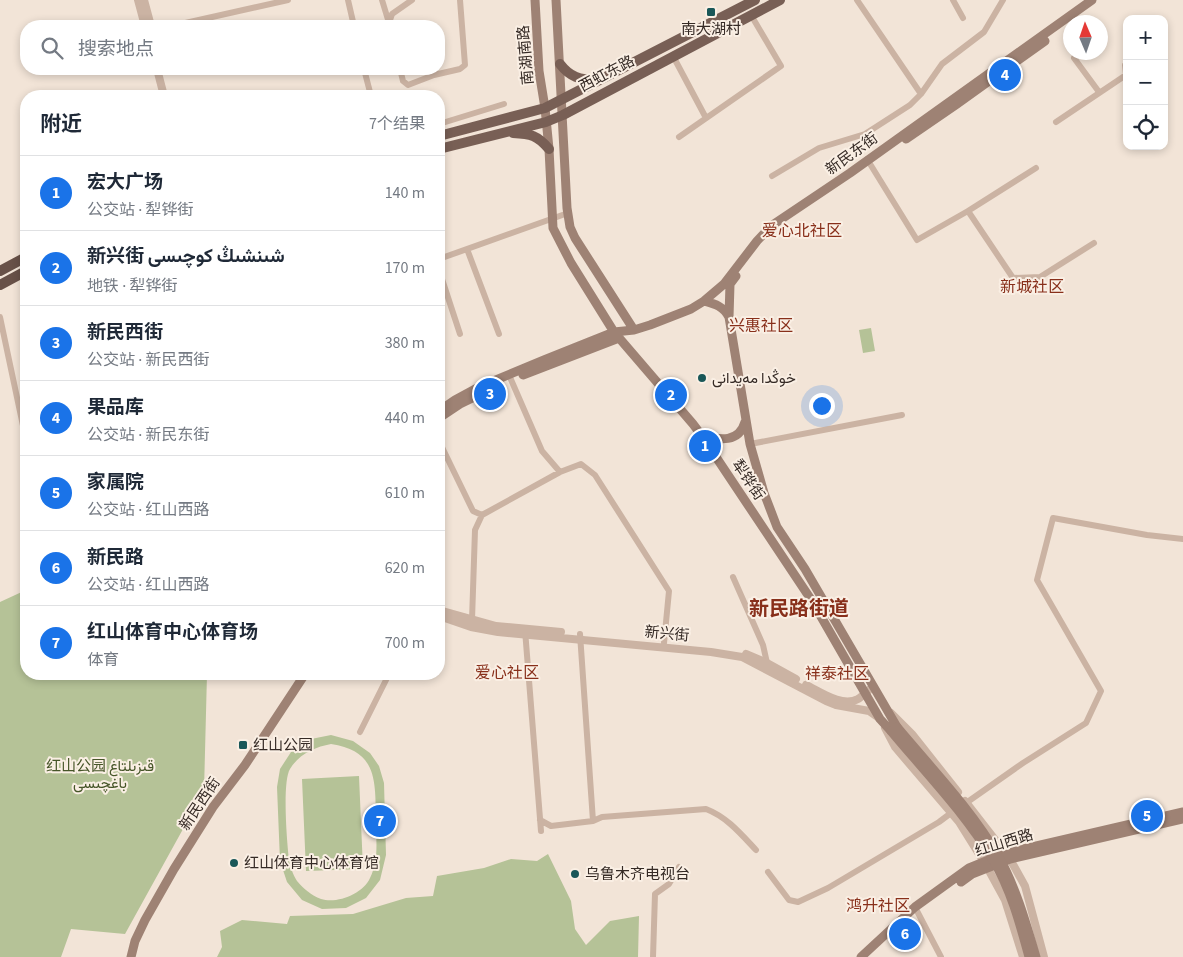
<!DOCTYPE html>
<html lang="zh">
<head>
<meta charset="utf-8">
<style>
	:root { --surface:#fff; --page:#f6f6f7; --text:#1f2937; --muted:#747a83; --line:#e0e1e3; --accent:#1a73e8 }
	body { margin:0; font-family:"Source Sans 3",Vazirmatn,"Noto Sans SC",sans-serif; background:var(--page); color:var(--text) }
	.controls { position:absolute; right:15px; top:15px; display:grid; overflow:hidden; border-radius:10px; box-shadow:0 2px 8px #0003 }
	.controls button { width:45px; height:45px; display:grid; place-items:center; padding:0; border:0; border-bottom:1px solid var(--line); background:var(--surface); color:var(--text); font:25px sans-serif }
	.compass { position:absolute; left:1063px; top:15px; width:45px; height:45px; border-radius:50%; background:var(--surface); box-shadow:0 2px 8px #0003; rotate:358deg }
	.you { position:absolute; left:821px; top:405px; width:18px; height:18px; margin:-12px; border:4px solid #fff; border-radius:50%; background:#1a73e8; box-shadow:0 0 0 8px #1a73e833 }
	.badge { display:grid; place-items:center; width:32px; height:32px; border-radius:50%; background:var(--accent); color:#fff; font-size:16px; font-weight:700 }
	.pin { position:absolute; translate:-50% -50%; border:2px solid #fff; box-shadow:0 1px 5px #0006 }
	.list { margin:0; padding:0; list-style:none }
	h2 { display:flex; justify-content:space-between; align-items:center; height:65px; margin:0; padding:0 20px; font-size:21px }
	h2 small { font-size:16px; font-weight:400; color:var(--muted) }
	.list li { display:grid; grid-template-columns:32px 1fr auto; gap:15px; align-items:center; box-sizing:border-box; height:75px; padding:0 20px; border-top:1px solid var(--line) }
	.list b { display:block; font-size:19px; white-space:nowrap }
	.list p { margin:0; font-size:16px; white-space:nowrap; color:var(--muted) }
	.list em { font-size:16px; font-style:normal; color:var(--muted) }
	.icon { flex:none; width:28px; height:28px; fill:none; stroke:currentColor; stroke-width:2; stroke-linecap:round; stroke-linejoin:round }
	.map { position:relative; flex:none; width:1183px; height:957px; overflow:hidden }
	.search { position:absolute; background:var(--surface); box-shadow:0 2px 8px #0003; left:20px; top:20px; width:425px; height:55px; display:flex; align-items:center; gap:12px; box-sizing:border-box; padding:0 18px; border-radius:20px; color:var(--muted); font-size:19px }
	.panel { position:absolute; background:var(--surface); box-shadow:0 2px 8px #0003; left:20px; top:90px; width:425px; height:590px; border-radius:20px }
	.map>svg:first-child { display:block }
	.green { fill:#b5c297; fill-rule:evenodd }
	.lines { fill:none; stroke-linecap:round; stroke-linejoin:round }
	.minor { stroke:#cbb3a3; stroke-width:6 }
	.tertiary { stroke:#cbb3a3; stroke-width:8 }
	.secondary { stroke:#9e8274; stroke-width:9 }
	.primary { stroke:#785f55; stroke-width:10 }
	.trunk { stroke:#685148; stroke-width:10 }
	.secondary-bridge { stroke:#9e8274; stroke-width:9 }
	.poi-dot { fill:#195758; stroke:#faefe4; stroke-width:2 }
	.labels { text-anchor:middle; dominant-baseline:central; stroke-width:4; stroke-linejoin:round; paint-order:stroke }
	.poi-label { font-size:15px; fill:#352a25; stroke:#faefe4; text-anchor:start }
	.street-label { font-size:15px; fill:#352a25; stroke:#faefe4 }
	.park-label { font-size:15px; fill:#465528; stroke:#faefe4 }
	.neighbourhood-label { font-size:16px; fill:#882f1a; stroke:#faefe4 }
	.district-label { font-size:20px; font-weight:bold; fill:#882f1a; stroke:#faefe4 }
</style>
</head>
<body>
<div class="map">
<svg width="1183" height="957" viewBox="0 0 1183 957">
	<rect width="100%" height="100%" fill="#f2e4d7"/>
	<path class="green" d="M871,328L875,351L863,353L859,330Z
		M26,590V674H207L204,791L125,934L71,929L61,957H0V602Z
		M331,735L353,741L370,753L379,766L384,783L386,855L380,880L366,898L346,908L322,909L302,900L287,882L280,861L277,787L280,769L291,752L306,740ZM331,744C379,751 375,783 376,822C376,841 379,860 370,878C363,894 337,904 321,899C311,895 304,889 297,881C293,875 290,866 289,860C287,842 282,782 290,769C299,754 315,747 331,744Z
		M359,776L363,869L306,871L302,779Z
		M548,854L571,901L575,929L586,945L610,921L639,916L638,957H217L222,947L220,931L242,920L287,924L290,916L353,914L406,898L433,896L437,876L484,868L511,859L537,861Z"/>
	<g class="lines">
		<path class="minor" d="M348,0L354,26
			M382,0L389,23
			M857,0L921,94
			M953,0L963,18
			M172,26L288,0
			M388,26L392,14L412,0
			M1082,52L1074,58L1099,92
			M673,56L706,118
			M364,69L371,96
			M400,69L403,81L408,85L434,75L460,69L465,65L460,0
			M1056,122L1126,75L1125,65L1127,64
			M439,124L504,104
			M679,137L781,66L751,15
			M867,159L917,240L968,211L1013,278L1040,277L1094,243
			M772,176L819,148L865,134L910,105L921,94L942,64L984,32L1003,0
			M968,211L1036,168
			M467,249L499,334
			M439,259L568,213
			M439,270L460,334
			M0,317L26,440
			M509,375L542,451L560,472
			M439,441L473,511L482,515
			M750,444L902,415
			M733,577L763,645L767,663
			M472,620L475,530L482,515L560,472L581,464L595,475L669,591L664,643
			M525,630L541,831
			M580,634L593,821
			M360,732L389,674
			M966,803L1023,763L1086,723L1101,691L1037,580L1053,518L1147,535L1183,539
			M540,820L551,826L593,821L602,817L706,809C727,817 741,834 756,850
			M768,872L789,900L798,902L828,888L939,822L951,813
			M917,911L941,957
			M653,957L655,894L669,884L679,867"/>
		<path class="tertiary" d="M138,0L145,26
			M144,0L151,26
			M157,69L164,96
			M439,610L496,626L561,632
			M439,616L471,627L498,632L711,652L742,657L826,701L836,705L869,711L879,718
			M746,654L767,663L796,679
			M806,685C819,691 842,708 858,699C863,696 868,690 873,687
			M891,713L912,734L958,792
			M885,728L895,747L959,822L987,867L1005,900L1023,957
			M965,801L1010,859L1025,886L1044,957"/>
		<path class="secondary" d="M535,0L539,71L545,108L549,149L553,228L571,263L614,332L693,424L702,436L812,601L880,719L891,731
			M556,0L567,208L570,227L575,238L634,330
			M906,139L957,104L1045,41
			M704,301C715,304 723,306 729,317L750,444L764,493L777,527L805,569L897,727
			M729,317L730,284L736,276
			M523,375L619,338
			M439,411L455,400L479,387L544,360L614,332L634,330L650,325L691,309L704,301L724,284L757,241L771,226L850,173L1092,0
			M439,418L460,404L495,387
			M702,436C720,440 739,443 745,422
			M961,882L972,874L1010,859L1183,819
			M131,957L135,941L145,920L174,869L213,807L245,765L305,674
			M861,957L915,907L969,868L1006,853L1183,812"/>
		<path class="primary" d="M560,64C570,77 580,80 596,80
			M513,133C531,134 537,135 549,149
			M439,136L545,108L755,0
			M439,149L546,122L563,115L780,0"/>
		<path class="trunk" d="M0,271L26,257
			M0,285L26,271"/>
		<path class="secondary-bridge" d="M897,727C932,769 971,809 999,857C1016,888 1026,923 1036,957
			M891,731C926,773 965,813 993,860C1011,890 1020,924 1029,957"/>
	</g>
	<g class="poi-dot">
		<rect x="706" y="7" width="10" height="10" rx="2.5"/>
		<circle cx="702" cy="378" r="5"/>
		<rect x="238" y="740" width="10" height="10" rx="2.5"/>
		<circle cx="234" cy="863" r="5"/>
		<circle cx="575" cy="874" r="5"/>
	</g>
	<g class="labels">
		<g class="poi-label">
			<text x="711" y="29" text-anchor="middle">南大湖村</text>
			<text x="712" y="378">خوڭدا مەيدانى</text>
			<text x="253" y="745">红山公园</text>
			<text x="244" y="863">红山体育中心体育馆</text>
			<text x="585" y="874">乌鲁木齐电视台</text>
		</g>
		<g class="street-label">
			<text transform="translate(526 55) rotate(-95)">南湖南路</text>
			<text transform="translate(607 74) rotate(-28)">西虹东路</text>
			<text transform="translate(852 154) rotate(-36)">新民东街</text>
			<text transform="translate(748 480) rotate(56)">犁铧街</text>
			<text transform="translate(667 634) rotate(5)">新兴街</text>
			<text transform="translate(200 804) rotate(-56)">新民西街</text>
			<text transform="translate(1004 843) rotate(-17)">红山西路</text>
		</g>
		<g class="park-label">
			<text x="100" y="766">红山公园 قىزىلتاغ<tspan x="100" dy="17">باغچىسى</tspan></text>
		</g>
		<g class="neighbourhood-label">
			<text x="802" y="231">爱心北社区</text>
			<text x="1032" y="287">新城社区</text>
			<text x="761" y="326">兴惠社区</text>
			<text x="507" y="673">爱心社区</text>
			<text x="837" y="674">祥泰社区</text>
			<text x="878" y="906">鸿升社区</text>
		</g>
		<g class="district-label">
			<text x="799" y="609">新民路街道</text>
		</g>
	</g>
</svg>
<div class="controls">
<button>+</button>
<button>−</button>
<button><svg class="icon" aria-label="locate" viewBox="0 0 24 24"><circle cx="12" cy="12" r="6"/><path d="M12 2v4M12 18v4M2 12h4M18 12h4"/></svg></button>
</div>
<svg class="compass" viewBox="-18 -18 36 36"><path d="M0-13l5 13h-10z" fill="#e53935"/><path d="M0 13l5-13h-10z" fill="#747a83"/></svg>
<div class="you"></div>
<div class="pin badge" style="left:705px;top:446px">1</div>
<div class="pin badge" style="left:671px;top:395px">2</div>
<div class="pin badge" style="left:490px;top:394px">3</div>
<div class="pin badge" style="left:1005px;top:75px">4</div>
<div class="pin badge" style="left:1147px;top:816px">5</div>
<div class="pin badge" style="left:905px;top:934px">6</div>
<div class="pin badge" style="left:380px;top:821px">7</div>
<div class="search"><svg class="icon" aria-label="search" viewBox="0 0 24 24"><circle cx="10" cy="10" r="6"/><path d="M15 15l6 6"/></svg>搜索地点</div>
<section class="panel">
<h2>附近<small>7个结果</small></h2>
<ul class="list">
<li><span class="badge">1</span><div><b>宏大广场</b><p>公交站 · 犁铧街</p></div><em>140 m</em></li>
<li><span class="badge">2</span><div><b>新兴街 شىنشىڭ كوچىسى</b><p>地铁 · 犁铧街</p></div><em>170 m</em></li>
<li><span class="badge">3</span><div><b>新民西街</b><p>公交站 · 新民西街</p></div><em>380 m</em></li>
<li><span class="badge">4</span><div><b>果品库</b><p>公交站 · 新民东街</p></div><em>440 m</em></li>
<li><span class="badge">5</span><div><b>家属院</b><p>公交站 · 红山西路</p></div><em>610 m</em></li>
<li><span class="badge">6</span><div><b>新民路</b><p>公交站 · 红山西路</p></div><em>620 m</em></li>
<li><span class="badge">7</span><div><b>红山体育中心体育场</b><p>体育</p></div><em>700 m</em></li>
</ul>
</section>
</div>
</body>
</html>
